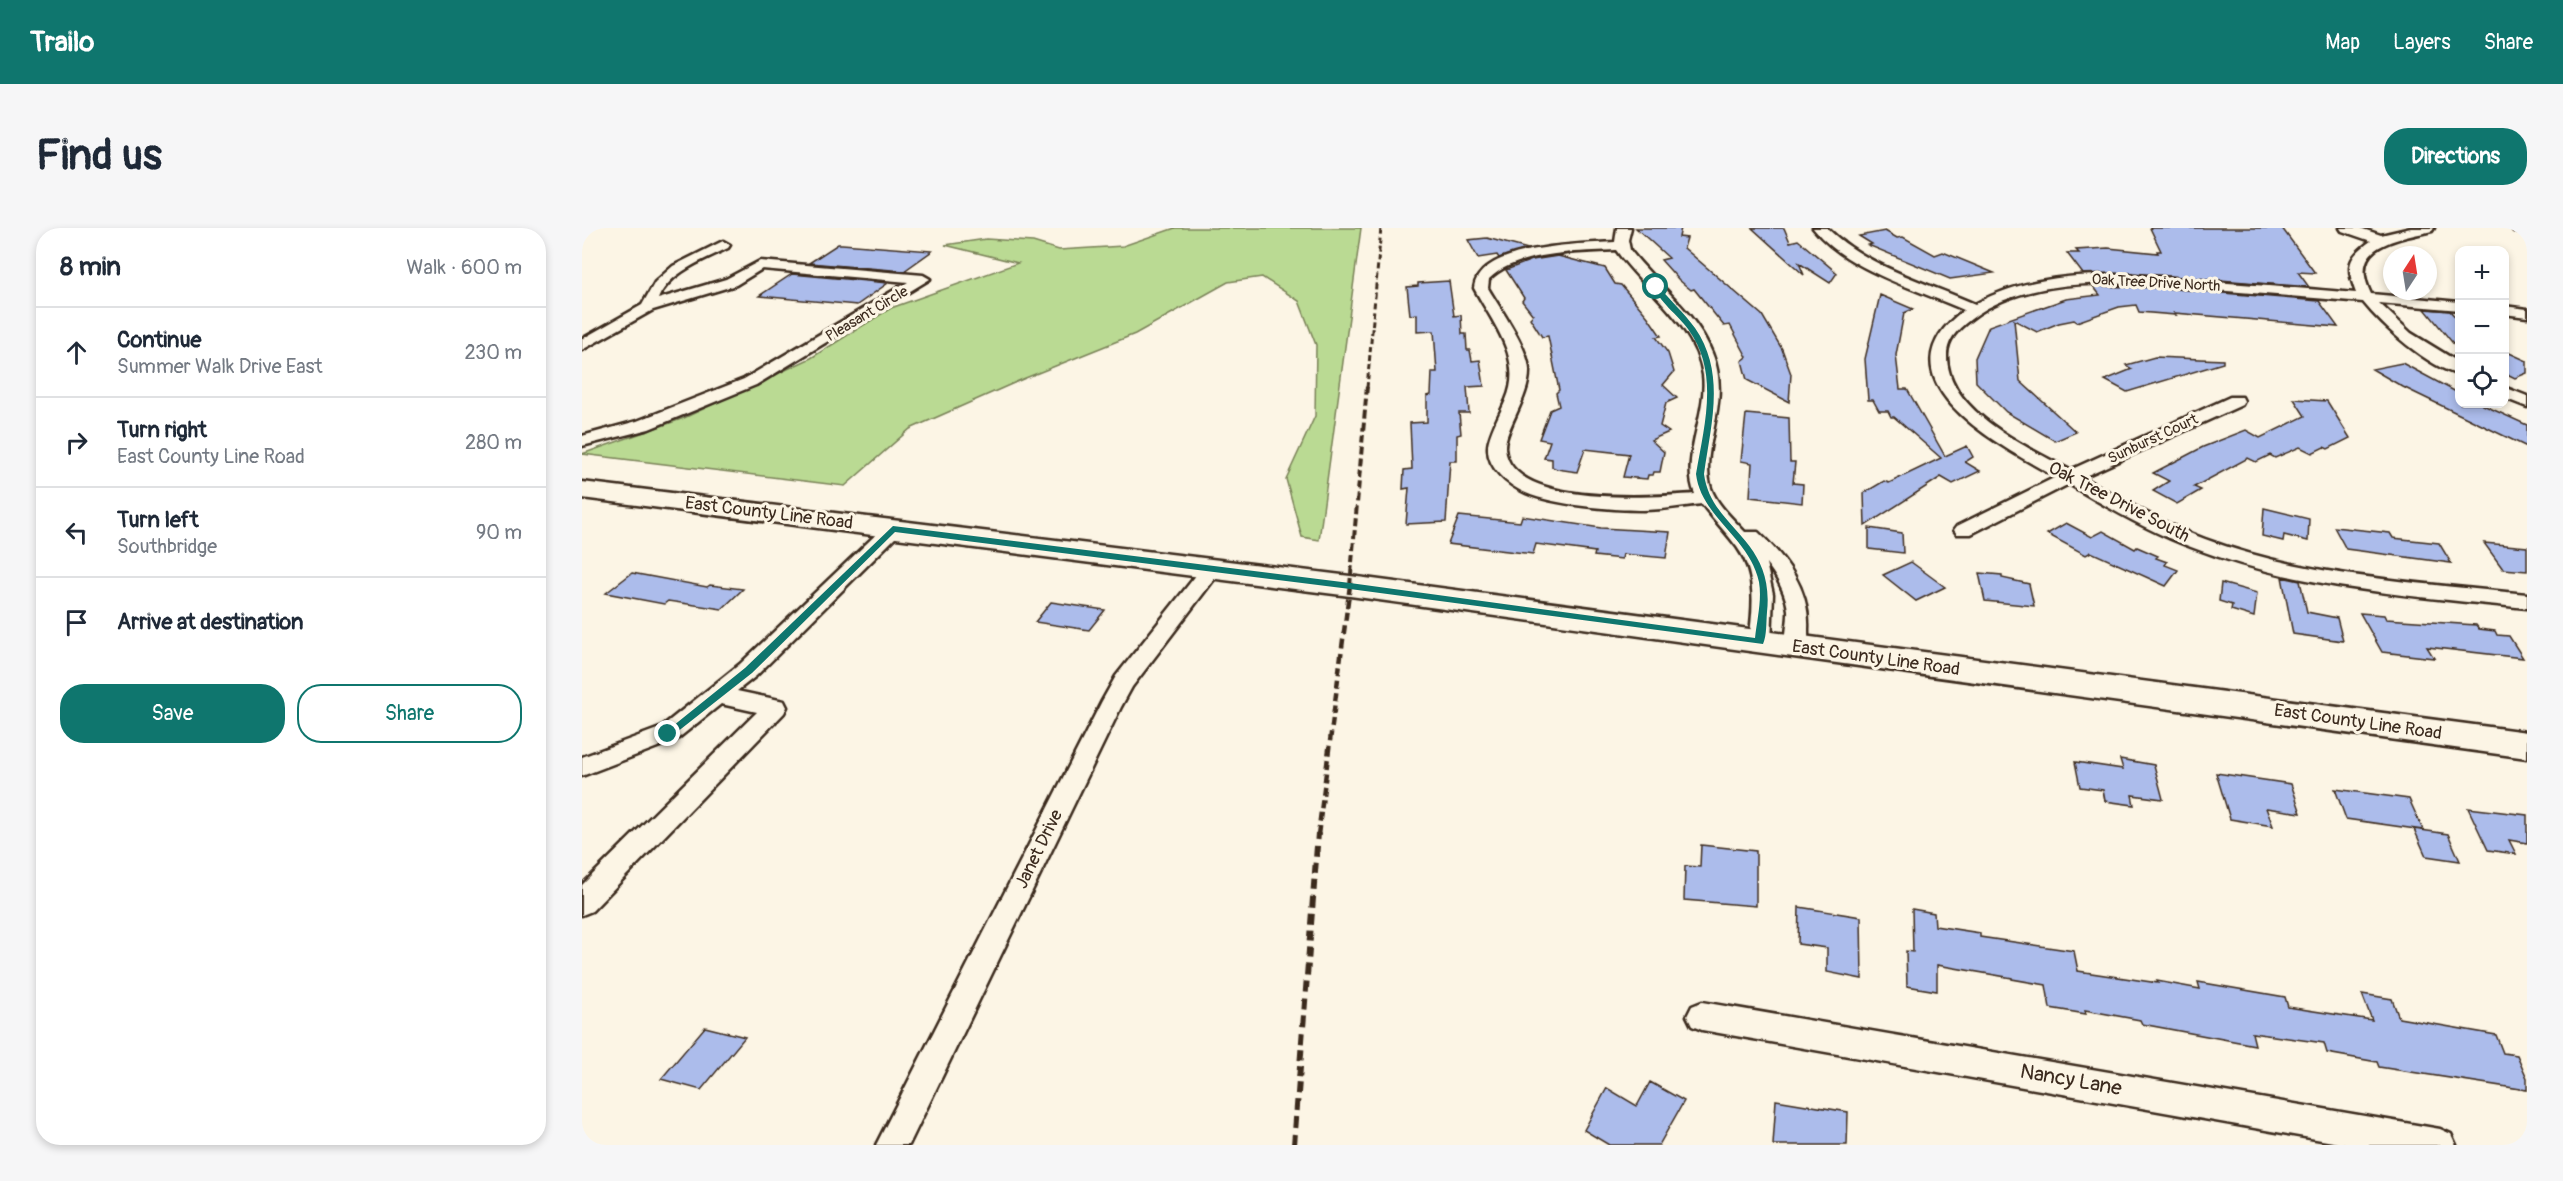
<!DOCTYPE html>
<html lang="en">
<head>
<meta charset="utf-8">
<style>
	:root { --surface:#fff; --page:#f6f6f7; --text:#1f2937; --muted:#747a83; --line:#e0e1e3; --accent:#0f766e }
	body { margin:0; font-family:Pangolin,sans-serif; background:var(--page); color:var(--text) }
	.controls { position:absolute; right:18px; top:18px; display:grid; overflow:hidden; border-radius:12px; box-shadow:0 3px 9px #0003 }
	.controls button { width:54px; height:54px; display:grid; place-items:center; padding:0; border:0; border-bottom:2px solid var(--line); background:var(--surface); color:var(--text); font:30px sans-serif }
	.compass { position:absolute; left:1801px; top:18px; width:54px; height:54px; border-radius:50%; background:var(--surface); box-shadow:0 3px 9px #0003; rotate:12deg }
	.stop { position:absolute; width:18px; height:18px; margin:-14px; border:4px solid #0f766e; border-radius:50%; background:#fff }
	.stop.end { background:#0f766e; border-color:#fff; box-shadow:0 2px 6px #0008 }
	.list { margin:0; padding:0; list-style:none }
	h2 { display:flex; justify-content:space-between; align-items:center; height:78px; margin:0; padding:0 24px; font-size:26px }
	h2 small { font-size:20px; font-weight:400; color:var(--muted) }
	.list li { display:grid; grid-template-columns:39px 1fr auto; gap:18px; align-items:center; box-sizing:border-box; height:90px; padding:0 24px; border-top:2px solid var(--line) }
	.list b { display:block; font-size:22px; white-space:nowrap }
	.list p { margin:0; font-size:20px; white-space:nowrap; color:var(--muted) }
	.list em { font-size:20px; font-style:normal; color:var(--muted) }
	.actions { display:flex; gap:12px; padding:18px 24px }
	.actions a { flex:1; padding:14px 0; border:2px solid var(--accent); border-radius:24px; text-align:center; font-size:21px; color:var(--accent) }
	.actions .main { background:var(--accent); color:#fff }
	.icon { flex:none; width:33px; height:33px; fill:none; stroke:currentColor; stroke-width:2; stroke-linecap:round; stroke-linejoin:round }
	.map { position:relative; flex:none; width:1945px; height:917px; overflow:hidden; border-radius:24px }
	header { display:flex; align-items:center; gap:36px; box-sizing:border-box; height:84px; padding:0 30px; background:var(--accent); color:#fff }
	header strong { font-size:28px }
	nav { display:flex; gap:33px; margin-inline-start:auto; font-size:21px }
	.intro { display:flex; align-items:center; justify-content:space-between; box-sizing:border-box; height:144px; padding:0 36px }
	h1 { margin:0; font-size:42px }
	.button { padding:15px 27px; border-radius:24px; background:var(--accent); color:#fff; font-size:21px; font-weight:700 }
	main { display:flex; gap:36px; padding:0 36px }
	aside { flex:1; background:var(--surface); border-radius:24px; box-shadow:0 3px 9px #0003 }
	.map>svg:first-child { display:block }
	.green { fill:#bada93; stroke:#7a8258; stroke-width:1.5 }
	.building { fill:#acbceb; stroke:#3b2a1e; stroke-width:1.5 }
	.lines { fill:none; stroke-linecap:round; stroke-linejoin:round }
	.minor-casing { stroke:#3b2a1e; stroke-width:5 }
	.primary-casing { stroke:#3b2a1e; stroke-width:5 }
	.minor { fill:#fcf5e5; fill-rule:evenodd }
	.primary { fill:#fcf5e5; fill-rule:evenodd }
	.rail-far3 { stroke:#3b2a1e; stroke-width:3; stroke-dasharray:6 3; stroke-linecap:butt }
	.rail-far2 { stroke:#3b2a1e; stroke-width:4; stroke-dasharray:8 4; stroke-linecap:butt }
	.rail-far1 { stroke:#3b2a1e; stroke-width:4.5; stroke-dasharray:9 4.5; stroke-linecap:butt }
	.rail { stroke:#3b2a1e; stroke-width:6; stroke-dasharray:11 6; stroke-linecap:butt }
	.route { fill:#0f766e }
	.labels { text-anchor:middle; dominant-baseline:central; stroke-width:6; stroke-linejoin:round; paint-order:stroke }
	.far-street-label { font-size:15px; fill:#3b2a1e; stroke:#fcf5e5 }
	.street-label { font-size:18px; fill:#3b2a1e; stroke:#fcf5e5 }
	.near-street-label { font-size:21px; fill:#3b2a1e; stroke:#fcf5e5 }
</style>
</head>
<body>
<header>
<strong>Trailo</strong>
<nav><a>Map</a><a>Layers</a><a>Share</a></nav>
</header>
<div class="intro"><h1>Find us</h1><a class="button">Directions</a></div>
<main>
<aside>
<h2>8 min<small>Walk · 600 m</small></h2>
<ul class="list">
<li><svg class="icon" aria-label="ahead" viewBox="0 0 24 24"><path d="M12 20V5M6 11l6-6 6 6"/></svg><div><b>Continue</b><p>Summer Walk Drive East</p></div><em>230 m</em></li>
<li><svg class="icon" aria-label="right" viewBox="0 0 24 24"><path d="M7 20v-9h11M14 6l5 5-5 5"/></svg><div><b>Turn right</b><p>East County Line Road</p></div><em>280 m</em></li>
<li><svg class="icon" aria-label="left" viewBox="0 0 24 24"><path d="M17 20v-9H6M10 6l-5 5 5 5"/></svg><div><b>Turn left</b><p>Southbridge</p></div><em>90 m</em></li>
<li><svg class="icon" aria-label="arrive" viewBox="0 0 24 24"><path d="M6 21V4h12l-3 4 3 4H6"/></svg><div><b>Arrive at destination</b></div></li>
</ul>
<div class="actions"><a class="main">Save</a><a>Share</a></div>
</aside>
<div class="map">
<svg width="1945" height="917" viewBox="0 0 1945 917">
	<rect width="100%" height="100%" fill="#fcf5e5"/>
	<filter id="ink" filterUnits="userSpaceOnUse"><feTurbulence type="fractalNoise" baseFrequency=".0167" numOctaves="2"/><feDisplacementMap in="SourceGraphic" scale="12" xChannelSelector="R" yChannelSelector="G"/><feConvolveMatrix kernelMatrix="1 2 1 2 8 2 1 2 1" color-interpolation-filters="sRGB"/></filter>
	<g filter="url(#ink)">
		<path class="green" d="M593,0H779L737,312L720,309L704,251L733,188L734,117L717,73L680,49L646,54L553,106L441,151L328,201L263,258L0,226L102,190L229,130L309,80L436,35L363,17L404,11L451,14L477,22L541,18Z"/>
		<path class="building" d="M1054,0H1099L1097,9L1105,10L1102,20L1180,87L1200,121L1209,146L1207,174L1165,152L1160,133L1165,129L1148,97L1142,98L1112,61L1109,62L1097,52L1079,32L1087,30Z
			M1170,0H1202L1208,14L1216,12L1255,45L1248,55L1217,35L1222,47Z
			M1568,0H1700L1733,45L1716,44L1727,59L1550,45L1501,46L1485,25H1497L1494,22L1526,20L1576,25L1575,23H1579Z
			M1303,3L1315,10L1321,9L1353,27L1361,24L1412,45L1368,51L1286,17L1290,16L1277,8Z
			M905,10L946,21L917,30L915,27L896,30L886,12Z
			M256,16H260L350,23L322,43L227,35Z
			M976,28L1023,40L1033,56L1039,57L1066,89L1079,108L1074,109L1086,125L1092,144L1081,157L1095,170L1084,175L1078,198L1087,204L1069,212L1082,224L1078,244H1072L1071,247H1066L1065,251L1041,249L1047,226L1003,221L995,244L975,241L970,239V231L962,230L968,213L957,211L968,182L977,178L974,165L977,162L966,108L960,109L948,90L951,87L940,73L942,70L924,42L950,32Z
			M210,46L306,55L275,77L177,68Z
			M867,53L872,88L879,87L880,106H884L885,122H888L890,133L898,132L902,158L885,159L887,185H877L879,206L875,207V233H868L864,294L824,296L827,260L821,261L822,242L830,241L828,195L845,194V168L849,167L850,144H855L852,103L835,104V86L828,87L825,59L836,58V55Z
			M1511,58L1581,60L1737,73L1756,99L1592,85L1594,87L1557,84L1554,77L1537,79L1495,94L1492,92L1477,95L1455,104L1432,92L1438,153L1494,204L1473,213L1424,184L1394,154L1393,130L1407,98L1484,71L1518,67Z
			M1298,67L1331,81L1322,85L1314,127L1318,161H1325L1363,228L1385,218L1391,229L1383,234L1398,243L1371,256L1359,249L1283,298L1282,265L1302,253L1307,255L1359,230L1312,189H1309L1306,183H1297L1291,172H1286L1283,131Z
			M1843,81L1868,83L1878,94V124Z
			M1923,123L1945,133V145L1933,150L1923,145Z
			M1573,129L1641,132V135L1545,164L1523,152L1550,141L1544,137Z
			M1820,135L1878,166V176H1899L1945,197V219L1821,159L1790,141Z
			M1712,171L1745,173L1768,210L1746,221L1742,219L1730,225L1718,219L1693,230L1688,227L1674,234L1666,230L1612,259L1619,262L1595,276L1571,263L1587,253L1571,245L1621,219L1664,202L1678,210L1723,188Z
			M1164,186L1207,190L1208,234H1213L1211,255L1221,256L1220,275L1168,269L1170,235L1159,233Z
			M1682,280L1727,291L1726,313L1702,307L1701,313L1680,308Z
			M877,288L938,294L940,288L1019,300L1088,304L1084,330L1041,326L1040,331L1012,328L1013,324L954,316L951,326L866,316Z
			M1484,295L1510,309L1521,303L1553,321L1555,319L1576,328L1574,330L1585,334L1583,337L1596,342L1584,358L1509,324L1504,327L1465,306Z
			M1752,299L1808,305L1811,310L1857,315L1869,335L1764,321Z
			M1287,300L1320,305L1321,325L1287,321Z
			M1902,315L1945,319V343L1921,341Z
			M1329,334L1363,359L1334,373L1301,347Z
			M50,345L125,359L128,357L161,361L140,381L86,373L82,376L24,365Z
			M1397,345L1420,347V350L1447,356L1452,378L1403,373Z
			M1700,349L1718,353L1725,384L1755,390L1761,413L1711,406Z
			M1639,355L1675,365L1672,389L1649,382L1650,377L1637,373Z
			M469,374L523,382L507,402L453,394Z
			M1778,385L1802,387L1804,391L1894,397L1897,401L1913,403L1915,407L1927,408L1941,430L1845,419L1852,430L1800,424Z
			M1538,531L1572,537L1581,571L1550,567L1552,577L1523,573L1521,562L1498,559L1493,534L1541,541Z
			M1634,545L1709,556L1719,585L1684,580L1691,598L1648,591Z
			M1753,561L1827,571L1841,602L1764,591Z
			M1886,580L1945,587V615L1927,612L1934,626L1906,622Z
			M1832,601L1866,606L1878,633L1844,628Z
			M1119,617L1174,623V678L1102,672L1103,638L1118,639Z
			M1217,679L1279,689L1280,751L1245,744V720L1216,716Z
			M1330,681L1352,685L1353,698L1398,705V709L1492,723L1496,743L1576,755L1575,753L1618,761L1616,754L1703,769L1706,779L1790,792L1780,766L1810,771L1817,790L1914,807L1921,825L1935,827L1945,850V862L1797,839L1795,834L1745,825L1742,815L1670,805L1673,817L1560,796L1558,792L1503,782L1504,786L1468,780L1464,757L1430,751V750L1355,737V763L1325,758L1324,723L1331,724Z
			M123,799L163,809L119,862L79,851Z
			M1068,854L1102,873L1077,917H1027L1002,902L1025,860L1055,878Z
			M1194,872L1266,884L1265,917H1191Z"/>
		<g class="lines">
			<g class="minor-casing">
				<path id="minor" d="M1035,0H1049L1046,12L1048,22C1074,56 1114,84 1130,125C1151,176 1116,220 1129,260C1135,277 1151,291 1163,304H1176C1204,330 1228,361 1226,401C1226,410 1227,417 1223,424L1215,427L1207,424C1200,412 1207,396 1206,382C1204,365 1195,349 1184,335L1191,366L1189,414L1186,419L1178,421L1170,419L1167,414C1171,382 1176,347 1155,319C1144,304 1131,291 1120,276C1100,278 1080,282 1061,282C1030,282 972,277 944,265C926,257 905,240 906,219C906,207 919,184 924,172C942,131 911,96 892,60C897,17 999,16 1033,14ZM1034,22C1062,62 1114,96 1121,147C1126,185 1098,231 1113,266C1071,269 928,280 923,220C922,202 948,169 947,142C946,119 918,81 906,60L907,51C935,23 997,24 1034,22Z
					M1231,0H1245C1285,39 1343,54 1393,76C1469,34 1563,48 1646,55C1688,58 1731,61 1774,65C1764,38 1765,30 1789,13L1760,3L1758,0H1778L1799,7L1829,0H1852L1850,3C1813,12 1765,17 1789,66L1878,74V82L1797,75L1829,105L1878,135V147C1846,139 1801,99 1781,74C1735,70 1690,67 1645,63C1567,57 1455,40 1389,91C1377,100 1365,111 1365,127C1364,183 1445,219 1488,242L1648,169H1660L1662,173L1660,177L1501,249C1540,272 1580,295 1623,311C1726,349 1836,355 1945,366V380C1831,368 1717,361 1609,319C1566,303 1526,280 1487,256L1389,306H1375L1372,302L1375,298L1474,249C1416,217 1290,151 1382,82C1335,61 1264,42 1231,0Z
					M1930,0H1945V5L1932,3Z
					M141,13L148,17L146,20C122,32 87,44 76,71L144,51L178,33L341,47L348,51L174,157L67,201L0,218V208L55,193L162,151L326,54L180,41L154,57L71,82L0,122V111L60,77L73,54L91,38Z
					M1922,78L1945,81V89L1922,86Z
					M1922,159L1945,168V179L1922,170Z
					M311,295L318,297L321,301L318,305L174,448L155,463L202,473L205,479L202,485L10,683L0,687V657L175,484L139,476L94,512L0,548V529L78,500L158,436L304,297Z
					M630,335L637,336L640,341L550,459L539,479L327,917H294L520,473L534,448L623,336Z
					M1120,774L1858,901L1869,906L1874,917H1768L1120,802L1110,798L1105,788L1110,778Z"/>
			</g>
			<g class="primary-casing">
				<path id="primary" d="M0,254L768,348L1945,504V530L768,368L0,270Z"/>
			</g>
			<use href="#minor" class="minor"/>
			<use href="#primary" class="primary"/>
			<path class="rail-far3" d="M785,160L799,0"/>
			<path class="rail-far2" d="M768,358L785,158"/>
			<path class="rail-far1" d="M736,607L768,357"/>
			<path class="rail" d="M712,917L736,605"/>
		</g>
	</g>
	<path class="route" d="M1072,58H1076C1088,72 1102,85 1113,100C1144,145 1129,196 1122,246C1129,301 1193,310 1185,384C1184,395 1185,407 1181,416L768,361L313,304L170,445L90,508H82L81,506L163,440L311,298L768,355L1173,410C1175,392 1180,372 1177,354C1168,310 1119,289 1114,246C1122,198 1138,144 1106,101C1097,88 1075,72 1072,58Z"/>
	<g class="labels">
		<g class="far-street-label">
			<text transform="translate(1574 55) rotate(3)">Oak Tree Drive North</text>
			<text transform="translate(285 86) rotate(-31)">Pleasant Circle</text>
			<text transform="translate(1571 211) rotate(-25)">Sunburst Court</text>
		</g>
		<g class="street-label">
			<text transform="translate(1537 274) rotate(27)">Oak Tree Drive South</text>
			<text transform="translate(187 285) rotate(7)">East County Line Road</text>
			<text transform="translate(1294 430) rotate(8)">East County Line Road</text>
			<text transform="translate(1776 494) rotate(8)">East County Line Road</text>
			<text transform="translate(457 621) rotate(-64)">Janet Drive</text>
		</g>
		<g class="near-street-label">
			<text transform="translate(1489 852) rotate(10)">Nancy Lane</text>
		</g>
	</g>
</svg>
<div class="controls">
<button>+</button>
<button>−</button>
<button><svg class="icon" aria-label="locate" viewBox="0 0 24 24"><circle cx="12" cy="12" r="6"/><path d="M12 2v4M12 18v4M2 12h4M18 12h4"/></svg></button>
</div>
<svg class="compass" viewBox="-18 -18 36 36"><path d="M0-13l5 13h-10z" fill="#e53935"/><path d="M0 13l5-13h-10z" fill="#747a83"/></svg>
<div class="stop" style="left:1074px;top:59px"></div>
<div class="stop end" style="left:86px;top:506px"></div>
</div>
</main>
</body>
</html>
